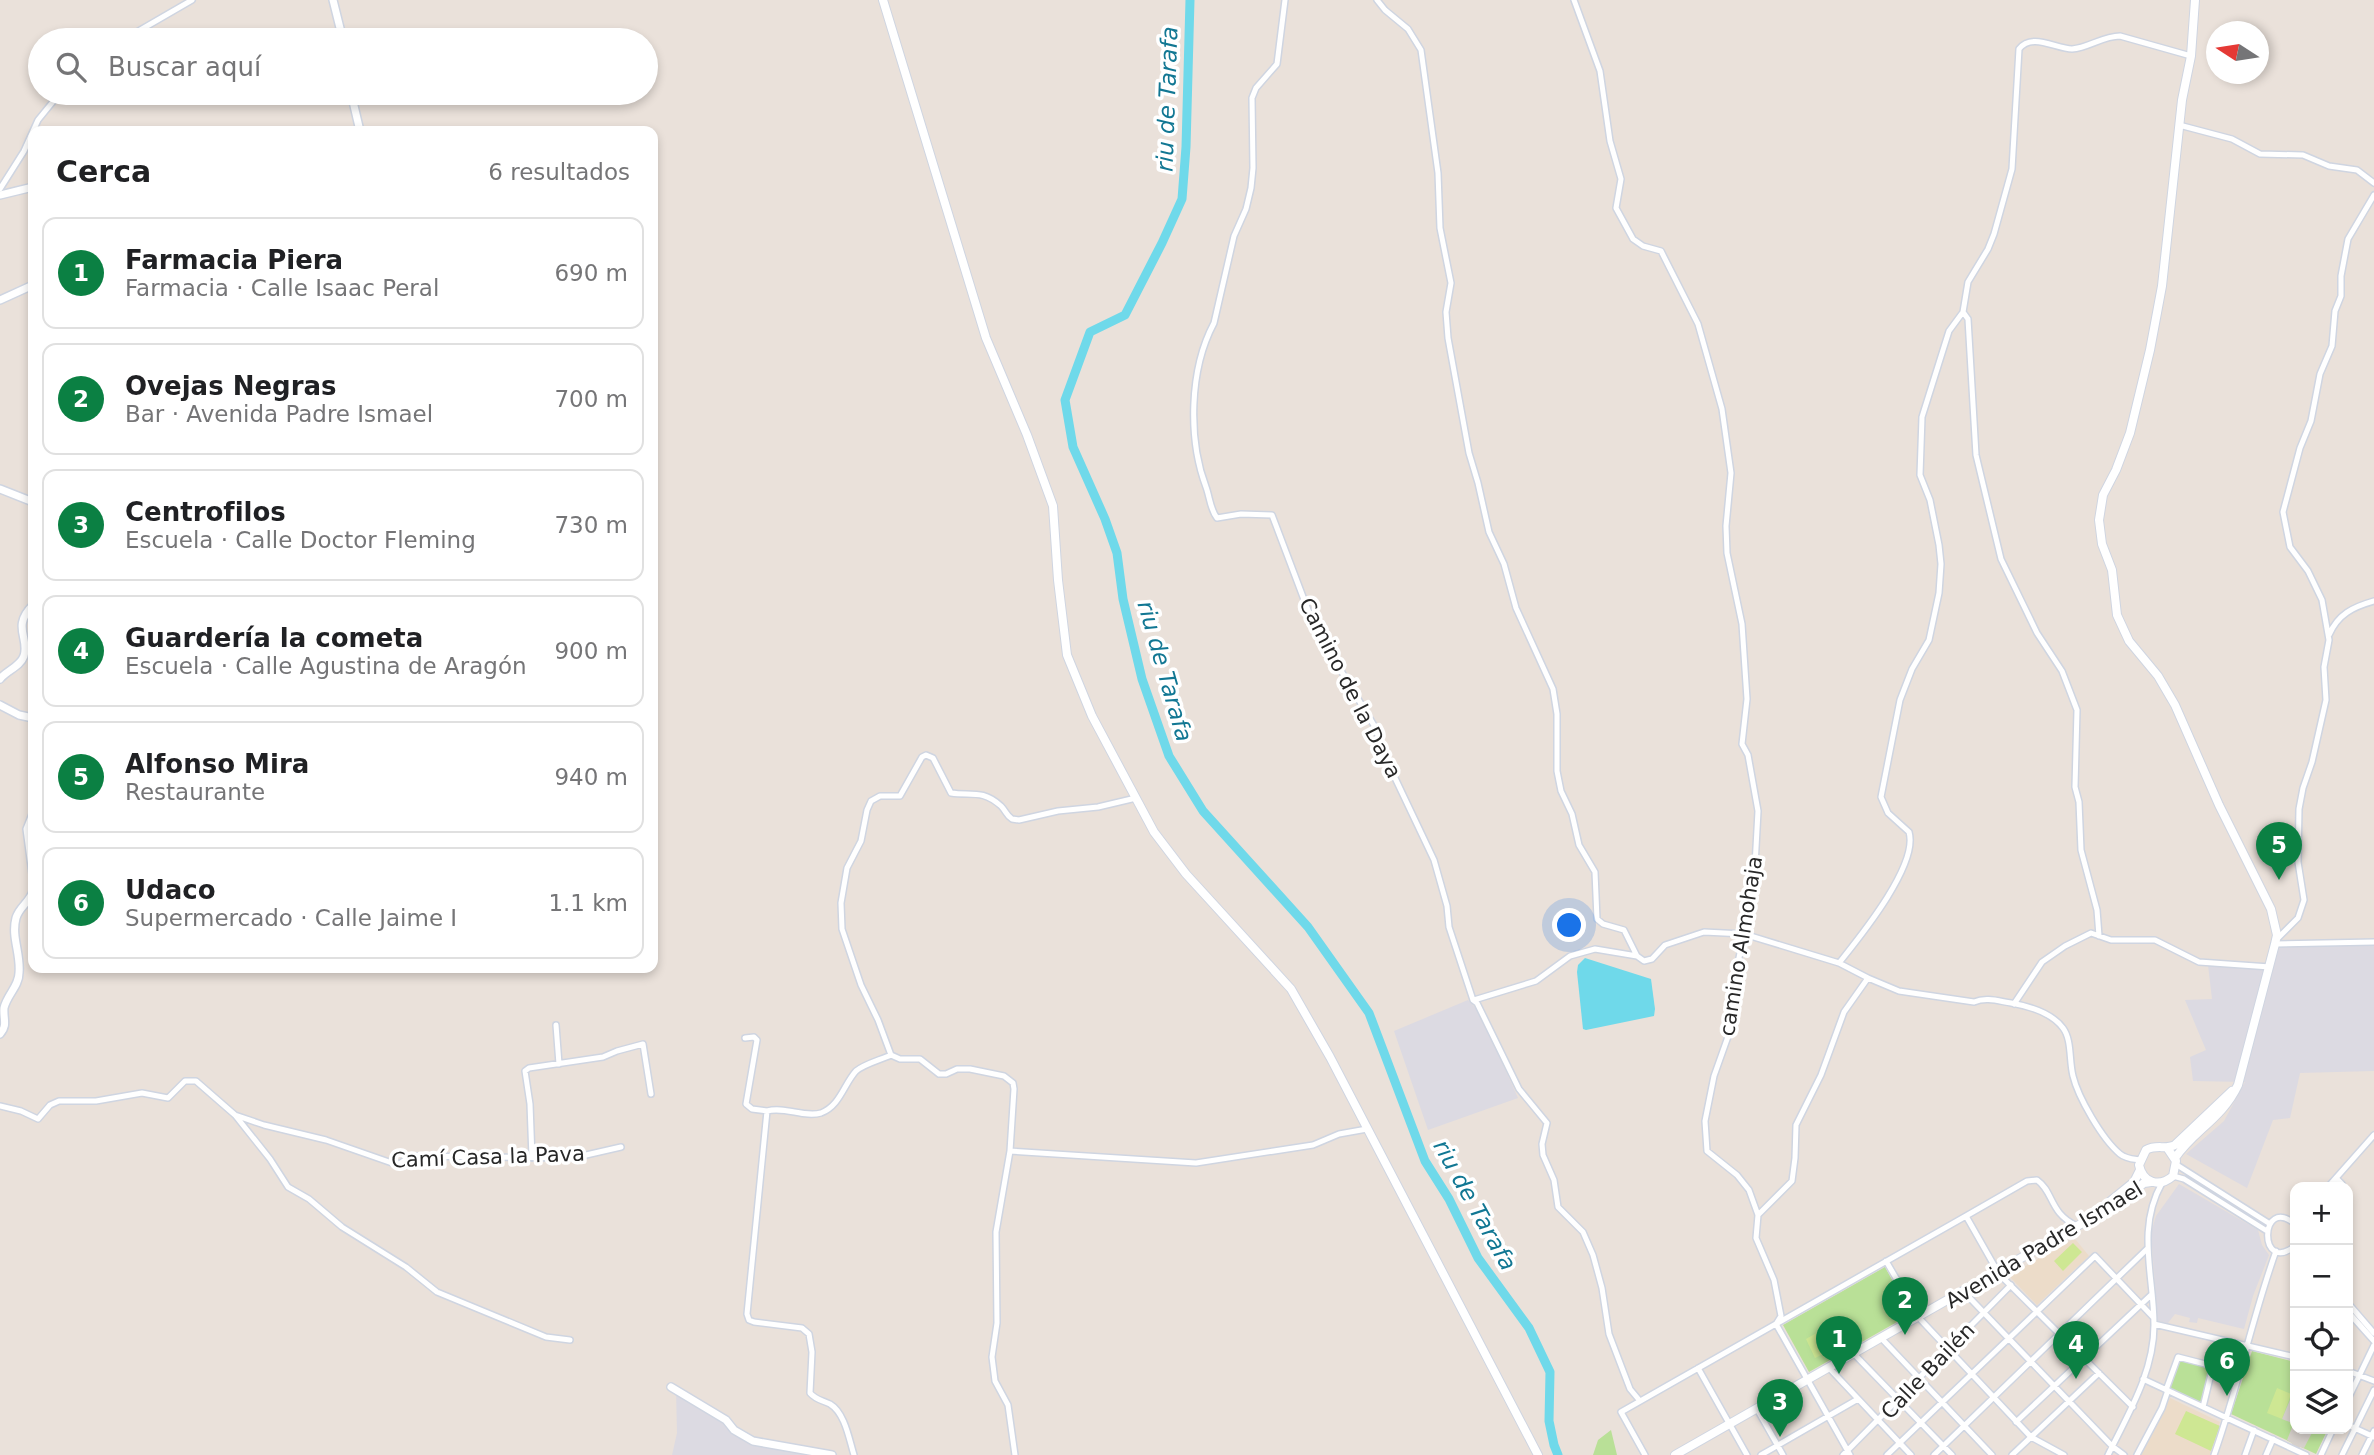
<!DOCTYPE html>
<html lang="es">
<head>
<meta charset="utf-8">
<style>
	:root { --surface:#fff; --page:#f6f6f6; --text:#202124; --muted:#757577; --line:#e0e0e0; --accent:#0b8043 }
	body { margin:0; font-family:"DejaVu Sans",sans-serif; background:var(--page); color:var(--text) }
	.controls { position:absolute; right:21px; bottom:21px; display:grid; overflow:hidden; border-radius:14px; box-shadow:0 4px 10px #0003 }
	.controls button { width:63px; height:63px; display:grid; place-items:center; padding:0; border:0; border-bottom:2px solid var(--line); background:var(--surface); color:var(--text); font:35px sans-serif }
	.compass { position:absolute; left:2206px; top:21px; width:63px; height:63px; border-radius:50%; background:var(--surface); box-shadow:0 4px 10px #0003; rotate:282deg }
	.you { position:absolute; left:1570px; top:926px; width:24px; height:24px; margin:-18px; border:5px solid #fff; border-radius:50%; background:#1a73e8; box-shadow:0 0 0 10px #1a73e833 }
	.badge { display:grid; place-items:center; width:46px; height:46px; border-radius:50%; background:var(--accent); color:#fff; font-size:23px; font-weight:700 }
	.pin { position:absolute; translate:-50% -58px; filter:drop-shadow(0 2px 4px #0008) }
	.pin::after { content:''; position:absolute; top:37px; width:24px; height:21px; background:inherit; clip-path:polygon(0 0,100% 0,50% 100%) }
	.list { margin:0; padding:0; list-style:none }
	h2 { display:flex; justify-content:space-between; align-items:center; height:91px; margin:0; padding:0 28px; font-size:30px }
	h2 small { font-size:23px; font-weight:400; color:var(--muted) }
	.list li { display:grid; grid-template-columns:46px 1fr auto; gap:21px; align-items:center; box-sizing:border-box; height:112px; margin:0 14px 14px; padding:0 14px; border:2px solid var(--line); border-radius:14px }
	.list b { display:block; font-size:26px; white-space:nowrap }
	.list p { margin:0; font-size:23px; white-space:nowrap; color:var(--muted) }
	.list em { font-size:23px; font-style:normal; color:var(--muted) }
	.icon { flex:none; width:38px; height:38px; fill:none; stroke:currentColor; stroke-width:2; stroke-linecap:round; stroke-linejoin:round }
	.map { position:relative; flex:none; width:2374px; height:1455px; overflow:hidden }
	.search { position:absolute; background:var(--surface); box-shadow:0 4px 10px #0003; left:28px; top:28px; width:630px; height:77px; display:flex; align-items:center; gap:18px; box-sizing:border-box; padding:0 24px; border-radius:38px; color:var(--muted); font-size:26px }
	.panel { position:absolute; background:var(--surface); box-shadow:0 4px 10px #0003; left:28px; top:126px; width:630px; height:847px; border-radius:14px }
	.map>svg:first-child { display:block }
	.industrial { fill:#dcdae2 }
	.education { fill:#ecdcc9 }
	.green { fill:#b9e097 }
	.pitch { fill:#cee793 }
	.plaza { fill:#d7d1cc }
	.water { fill:#6fd9ea }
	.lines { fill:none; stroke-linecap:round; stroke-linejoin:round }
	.river { stroke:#6fd9ea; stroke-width:9 }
	.minor-casing { stroke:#cfd5e1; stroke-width:8 }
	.tertiary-casing { stroke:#cfd5e1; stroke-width:10 }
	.secondary-casing { stroke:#cfd5e1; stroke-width:10 }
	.minor { stroke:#fff; stroke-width:5 }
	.tertiary { stroke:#fff; stroke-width:7 }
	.secondary { stroke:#fff; stroke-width:8 }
	.labels { text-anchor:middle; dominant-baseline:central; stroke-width:7; stroke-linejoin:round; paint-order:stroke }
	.street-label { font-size:21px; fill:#282828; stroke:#fff }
	.water-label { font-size:23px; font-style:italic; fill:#117793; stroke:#fff }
</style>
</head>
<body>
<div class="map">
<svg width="2374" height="1455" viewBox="0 0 2374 1455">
	<rect width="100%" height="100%" fill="#eae1da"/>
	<path class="industrial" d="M2374,944V1071L2300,1073L2290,1118L2273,1120L2247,1188L2186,1154L2224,1121L2245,1082L2193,1081L2190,1057L2206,1050L2185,1000L2212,999L2208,965L2266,969L2280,946Z
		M1468,1000L1479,1012L1518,1098L1428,1130L1394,1031Z
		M2179,1184L2258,1230L2262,1245L2269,1255L2253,1296L2244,1329L2198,1318L2197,1323L2189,1322L2190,1318L2175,1314L2168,1323L2158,1321L2151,1233L2156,1216Z
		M676,1390L753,1441L832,1455H672L677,1433Z"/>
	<path class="education" d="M2072,1240H2076L2089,1256L2037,1305L2011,1278V1274Z
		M2170,1398L2220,1422L2210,1455H2140Z"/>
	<path class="green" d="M1885,1267L1911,1314L1809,1372L1783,1325Z
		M2252,1351L2295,1362V1429H2328L2316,1454L2231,1414Z
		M2179,1358L2211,1367L2202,1405L2168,1389Z
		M1611,1430L1617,1455H1593L1598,1440Z"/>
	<path class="pitch" d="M2073,1243L2082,1252L2063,1271L2054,1261Z
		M1836,1322L1847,1342L1815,1358L1806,1339Z
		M2277,1388L2291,1394L2282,1419L2267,1413Z
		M2186,1411L2220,1426L2211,1451L2175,1434Z"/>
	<path class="plaza" d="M2292,1395L2295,1396V1416L2292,1423L2282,1419Z
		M2295,1420V1429H2314L2304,1448L2300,1447L2298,1451L2290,1447L2292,1443L2287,1440Z"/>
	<path class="water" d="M1585,958L1651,979L1655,1009L1654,1016L1586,1030L1583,1029L1577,972L1578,965Z"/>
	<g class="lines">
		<path class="river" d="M1190,0L1186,147L1182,199L1162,243L1125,315L1090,332L1065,400L1073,447L1105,519L1117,553L1123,599L1142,679L1169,756L1203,811L1308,927L1369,1013L1425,1161L1449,1199L1478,1258L1529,1328L1550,1372L1549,1421L1554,1445L1558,1455"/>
		<g class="minor-casing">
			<path id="minor" d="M1285,0L1277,64L1256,88L1252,98L1253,168L1251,188L1246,209L1234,236L1214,323C1189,370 1188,439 1206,487C1210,498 1210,509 1217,518L1241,514L1272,515L1314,626L1375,727L1386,759L1434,860L1447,906L1449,927L1473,1000L1477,1003L1519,1089L1547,1123L1542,1144L1543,1155L1554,1180L1558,1207L1583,1232L1593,1255L1602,1288L1609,1334L1630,1389L1640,1401
				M1377,0L1385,10L1408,29L1421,50L1438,173L1440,228L1451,283L1446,312L1448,338L1469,453L1478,483L1489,532L1504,564L1516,608L1553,689L1557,714V771L1561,791L1572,814L1579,845L1595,872L1597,919L1603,924L1624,930L1637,956L1644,961L1652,959L1665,945L1704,932L1744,934L1839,963
				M1574,0L1600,71L1610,141L1621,179L1616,208L1633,239L1643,246L1661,251L1698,324L1722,409L1731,473L1726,526L1727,553L1742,624L1747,699L1742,744L1748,755L1758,811L1754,884L1730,1002V1031L1714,1076L1705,1121L1707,1151L1737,1175L1749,1190L1758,1215L1756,1238L1774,1280L1781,1316L1776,1324L1850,1455
				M123,40L192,0
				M2179,125L2232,139L2260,154L2303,155L2329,166L2357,170L2374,183
				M0,189L24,151L38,120L60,93
				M1963,312L1968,319L1976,455L2001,559L2037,633L2062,671L2077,710L2075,787L2079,802L2081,850L2097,910L2099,936
				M2329,635C2338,614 2353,607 2374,601
				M2276,940L2298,918L2304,900L2298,862L2299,809L2303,788L2312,762L2326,700L2324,667L2329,640L2322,600L2308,571L2290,547L2283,512L2300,448L2311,421L2320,374L2332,346L2335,311L2341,296V276L2348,239L2374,195
				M2275,944L2374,942
				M1868,978L1899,991L1974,1002C1986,997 1998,1001 2011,1003C2028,1006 2052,1013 2063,1028C2072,1040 2069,1061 2073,1076C2078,1097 2102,1139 2120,1154C2126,1159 2133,1159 2140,1160
				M1474,1000L1536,981L1570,956L1595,949L1637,956
				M2014,1004L2042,962L2065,946L2091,933L2111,940H2155L2199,962L2270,967
				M556,1025L559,1064
				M745,1038L754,1037L757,1040L746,1104L752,1109L767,1111
				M0,1106L21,1111L38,1119L50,1105L59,1101H96L142,1093L168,1098L185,1081H196L235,1115L270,1159L288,1187L309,1199L342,1227L406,1267L437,1292L546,1337L570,1340
				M235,1115L264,1125L326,1140L392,1163L399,1164L411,1156L573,1158L621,1147
				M1010,1151L1196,1163L1313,1145L1339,1134L1367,1129
				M532,1158L530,1104L525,1071L529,1068L603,1057L617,1051L643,1044L651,1094
				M2177,1165L2270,1224
				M2173,1176L2184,1179L2267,1231
				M2336,1178L2342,1184L2343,1187
				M2328,1187L2374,1135
				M1758,1215L1792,1181L1795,1158L1796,1125L1821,1075L1844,1012L1868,978L1839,963C1859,938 1919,865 1909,832L1888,813L1881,797L1900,700L1912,669L1929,640L1939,593L1941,564L1939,545L1930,500L1920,475L1922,417L1949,331L1963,312L1968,282L1988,249L1994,234L2012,169L2019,49C2032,32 2056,49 2072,49C2088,48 2103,36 2120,36L2191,56
				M1966,1216L2027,1181L2037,1180C2054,1192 2049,1213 2077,1226
				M2295,1224C2259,1194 2258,1276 2295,1246
				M1886,1261L1920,1319L2031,1437L2064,1455
				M1963,1291L2112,1446L2124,1455
				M2348,1303L2374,1333
				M2348,1312L2374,1341
				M2154,1324L2295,1357
				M1883,1340L1992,1455
				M1856,1356L1952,1455
				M1698,1368L1747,1455
				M1831,1370L1911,1455
				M2348,1371L2374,1381
				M2143,1379L2306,1455
				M2166,1390L2178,1357L2213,1366L2203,1407
				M2348,1399L2374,1345
				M1757,1409L1783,1455
				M2016,1422L2151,1295
				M2348,1425L2374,1437
				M854,1455C849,1439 845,1413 830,1404C822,1400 816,1400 810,1393L812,1352L809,1334L802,1328L754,1322L749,1320L747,1314L767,1111C785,1106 804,1118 821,1113C840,1106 844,1084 856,1071C864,1064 880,1060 891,1055
				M1015,1455L1008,1405L995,1381L992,1357L997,1323L996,1232L1010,1151L1014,1089L1013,1083L1004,1076L970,1069H957L946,1074H939L920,1059H900L891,1055L878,1020L861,985L842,929L841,903L847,868L861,841L867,810L871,801L880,796H900L922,757L926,755L933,758L951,793C971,796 982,789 1001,806C1006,811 1006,815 1012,819L1019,820L1058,811L1098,807L1136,798
				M1645,1455L1621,1412L1966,1216L1999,1274L2133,1407
				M1761,1455L1858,1399
				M1843,1455L2011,1285
				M1887,1455L2095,1256L2153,1317
				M1934,1455L2147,1249
				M2012,1455L2099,1373
				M2108,1455C2128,1414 2154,1372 2154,1325C2154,1276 2136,1229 2162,1183
				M2137,1455L2162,1408L2168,1390
				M2214,1455C2238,1388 2252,1318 2276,1251
				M2245,1455L2254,1430
				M2266,1455L2273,1439
				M2321,1455L2333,1429
				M2342,1455L2374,1390
				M2362,1455L2374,1431"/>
		</g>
		<g class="tertiary-casing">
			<path id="tertiary" d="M333,0L343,40
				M351,93L360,131
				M0,195L33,187
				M0,300L33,285
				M0,489L33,502
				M0,679C7,670 20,667 24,656C30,638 11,627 33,605
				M0,705L19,715L33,718
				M33,814L27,829L33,874
				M0,1034C8,1025 3,1019 4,1008C7,995 19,986 19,973C21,954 11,937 16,918C19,907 30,902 33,891
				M671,1387L726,1420L734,1430L753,1441L832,1455"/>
		</g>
		<g class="secondary-casing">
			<path id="secondary" d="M883,0L986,338L1027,435L1053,506L1058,580L1067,655L1092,716L1154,832L1186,874L1291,989L1330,1057L1538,1455
				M2168,1149L2176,1161L2173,1176C2159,1188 2143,1183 2139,1165L2146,1150C2157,1144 2165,1150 2175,1145L2232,1091
				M2175,1158C2194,1130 2222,1119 2238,1085L2275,944L2277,935L2271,909L2219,805L2175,705L2158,676L2129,641L2117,615L2112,570L2102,544L2099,520L2103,495L2116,470L2130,433L2150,350L2162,286L2182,100L2191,56L2195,0
				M2103,1213L2144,1183L2151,1182
				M1675,1455L2086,1221L2134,1182L2140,1170"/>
		</g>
		<use href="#minor" class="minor"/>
		<use href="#tertiary" class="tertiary"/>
		<use href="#secondary" class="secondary"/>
	</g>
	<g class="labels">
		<g class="street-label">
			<text transform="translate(1350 688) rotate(63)">Camino de la Daya</text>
			<text transform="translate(1741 946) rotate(-81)">camino Almohaja</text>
			<text transform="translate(488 1157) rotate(-2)">Camí Casa la Pava</text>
			<text transform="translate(2044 1245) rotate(-31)">Avenida Padre Ismael</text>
			<text transform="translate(1928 1371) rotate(-46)">Calle Bailén</text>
		</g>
		<g class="water-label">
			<text transform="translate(1167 99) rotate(-88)">riu de Tarafa</text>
			<text transform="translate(1165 671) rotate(74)">riu de Tarafa</text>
			<text transform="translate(1475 1205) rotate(61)">riu de Tarafa</text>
		</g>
	</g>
</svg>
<div class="controls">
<button>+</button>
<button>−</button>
<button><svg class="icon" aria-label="locate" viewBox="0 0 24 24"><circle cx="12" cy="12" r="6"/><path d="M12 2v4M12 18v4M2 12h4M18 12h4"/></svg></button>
<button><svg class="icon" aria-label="layers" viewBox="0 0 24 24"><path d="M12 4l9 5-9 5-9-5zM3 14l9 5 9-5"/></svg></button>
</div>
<svg class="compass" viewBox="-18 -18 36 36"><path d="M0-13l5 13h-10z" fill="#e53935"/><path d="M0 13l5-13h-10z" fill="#757577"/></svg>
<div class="you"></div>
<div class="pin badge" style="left:1839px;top:1374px">1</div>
<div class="pin badge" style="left:1905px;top:1335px">2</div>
<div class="pin badge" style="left:1780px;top:1437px">3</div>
<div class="pin badge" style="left:2076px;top:1379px">4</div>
<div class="pin badge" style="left:2279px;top:880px">5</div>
<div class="pin badge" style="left:2227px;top:1396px">6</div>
<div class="search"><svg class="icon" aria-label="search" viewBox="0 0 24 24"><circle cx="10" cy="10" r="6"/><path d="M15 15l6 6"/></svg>Buscar aquí</div>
<section class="panel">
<h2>Cerca<small>6 resultados</small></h2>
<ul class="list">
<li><span class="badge">1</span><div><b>Farmacia Piera</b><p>Farmacia · Calle Isaac Peral</p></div><em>690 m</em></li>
<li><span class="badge">2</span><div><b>Ovejas Negras</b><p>Bar · Avenida Padre Ismael</p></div><em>700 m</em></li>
<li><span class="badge">3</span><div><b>Centrofilos</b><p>Escuela · Calle Doctor Fleming</p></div><em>730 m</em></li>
<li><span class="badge">4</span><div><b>Guardería la cometa</b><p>Escuela · Calle Agustina de Aragón</p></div><em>900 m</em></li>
<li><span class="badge">5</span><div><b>Alfonso Mira</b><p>Restaurante</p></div><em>940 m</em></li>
<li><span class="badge">6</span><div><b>Udaco</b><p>Supermercado · Calle Jaime I</p></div><em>1.1 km</em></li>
</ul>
</section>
</div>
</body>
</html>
